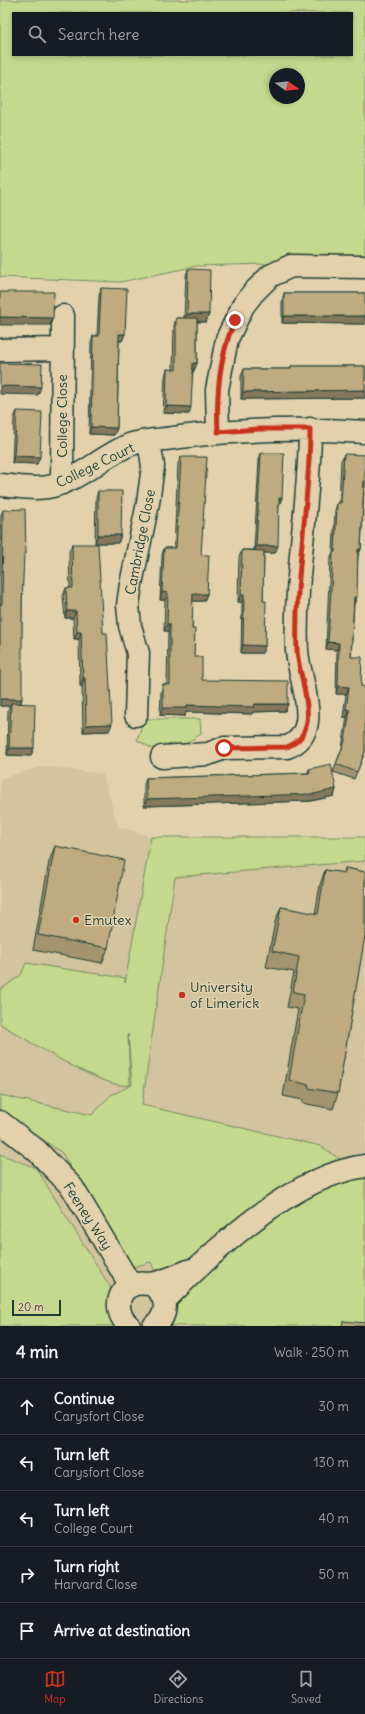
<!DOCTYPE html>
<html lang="en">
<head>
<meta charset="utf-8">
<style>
	:root { --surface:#171b24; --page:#242831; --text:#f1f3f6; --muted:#9ea1a6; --line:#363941; --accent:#c8321e }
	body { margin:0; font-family:Delius,sans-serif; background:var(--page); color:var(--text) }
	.compass { position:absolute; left:269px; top:68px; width:36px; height:36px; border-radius:50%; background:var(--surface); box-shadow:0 2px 6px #0003; rotate:105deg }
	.scale { position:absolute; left:12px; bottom:10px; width:49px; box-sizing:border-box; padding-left:4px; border:2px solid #1f3d34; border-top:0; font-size:11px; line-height:14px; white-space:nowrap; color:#1f3d34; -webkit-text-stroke:3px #e3d1ae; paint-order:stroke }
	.stop { position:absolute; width:12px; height:12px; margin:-9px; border:3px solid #c8321e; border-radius:50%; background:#fff }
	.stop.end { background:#c8321e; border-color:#fff; box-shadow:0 1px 4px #0008 }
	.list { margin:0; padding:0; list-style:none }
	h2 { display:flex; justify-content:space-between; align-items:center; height:52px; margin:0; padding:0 16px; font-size:17px }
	h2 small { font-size:13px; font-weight:400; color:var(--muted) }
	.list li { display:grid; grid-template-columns:26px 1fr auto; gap:12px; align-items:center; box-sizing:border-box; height:56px; padding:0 16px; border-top:1px solid var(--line) }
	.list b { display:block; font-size:15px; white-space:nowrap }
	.list p { margin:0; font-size:13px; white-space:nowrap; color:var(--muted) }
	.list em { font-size:13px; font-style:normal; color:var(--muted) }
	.icon { flex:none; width:22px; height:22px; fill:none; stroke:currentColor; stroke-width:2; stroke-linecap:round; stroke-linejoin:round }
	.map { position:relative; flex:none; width:365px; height:1326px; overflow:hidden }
	.search { position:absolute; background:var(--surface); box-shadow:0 2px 6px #0003; left:12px; right:12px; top:12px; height:44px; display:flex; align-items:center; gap:10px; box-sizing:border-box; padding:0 14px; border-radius:0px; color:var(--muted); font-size:15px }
	.sheet { height:332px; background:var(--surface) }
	nav { display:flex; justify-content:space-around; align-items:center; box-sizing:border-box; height:56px; border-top:1px solid var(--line); background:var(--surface); font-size:11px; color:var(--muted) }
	nav a { display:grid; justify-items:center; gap:2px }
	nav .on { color:var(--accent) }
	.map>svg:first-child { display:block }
	.built { fill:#d4c39f }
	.green { fill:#c5d98e; stroke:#728b61; fill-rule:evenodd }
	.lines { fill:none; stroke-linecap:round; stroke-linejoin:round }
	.minor-casing { stroke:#1f3d34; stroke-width:25 }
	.minor { stroke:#e3d1ae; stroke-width:22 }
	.wall { fill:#a49370; stroke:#1f3d34 }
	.shaded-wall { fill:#86785b; stroke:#1f3d34 }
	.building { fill:#bfab82; stroke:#1f3d34 }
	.route { stroke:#c8321e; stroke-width:5 }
	.poi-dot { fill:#c8321e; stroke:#e3d1ae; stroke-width:1.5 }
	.labels { text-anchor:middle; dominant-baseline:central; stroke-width:3; stroke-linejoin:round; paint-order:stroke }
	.street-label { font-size:14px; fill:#1f3d34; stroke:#e3d1ae }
	.poi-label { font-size:14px; fill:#1f3d34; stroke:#e3d1ae; text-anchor:start }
</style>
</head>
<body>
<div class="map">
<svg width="365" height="1326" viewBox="0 0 365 1326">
	<rect width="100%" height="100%" fill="#e3d1ae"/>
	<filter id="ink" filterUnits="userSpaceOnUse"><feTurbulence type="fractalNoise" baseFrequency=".025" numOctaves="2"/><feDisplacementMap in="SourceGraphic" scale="8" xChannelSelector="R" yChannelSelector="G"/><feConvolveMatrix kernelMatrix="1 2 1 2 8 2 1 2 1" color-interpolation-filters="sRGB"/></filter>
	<g filter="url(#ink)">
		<path class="built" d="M43,766L103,774L118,826L151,837H364L365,834V1326H123L109,1285L36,1168L0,1154V779Z"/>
		<path class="green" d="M0,0H365V261L197,266L120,282L0,277ZM13,13H352V55H13ZM275,74H299V98H275Z
			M144,719H200L201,734L179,748L160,753L137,740Z
			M151,837H364L365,838V861L175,877L142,1105L321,1146L365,1177V1326H169L171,1311L151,1262L129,1268L62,1153L0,1109V1095L92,1115L111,1095L132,1085L128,1034L130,1085C107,1092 23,1037 0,1024V990L21,975L26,963L125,978V983Z
			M0,1154L36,1168L109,1285L123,1326H0Z"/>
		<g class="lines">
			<g class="minor-casing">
				<path id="minor" d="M0,350L62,349
					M218,432L217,390L227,339L243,306L253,293L270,276L291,266L365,267
					M62,483L63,316
					M0,485C16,486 33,490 48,487C79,481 104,454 132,444C147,439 165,440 180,437C244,429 301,428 365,432
					M136,715L138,653L130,626L128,605L131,584L148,503L153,466L149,442
					M162,757L208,754L224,748L287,747C325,733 299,680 297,651C294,576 310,503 310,429
					M0,1122L36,1150L72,1187L131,1286
					M164,1301C214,1250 292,1176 365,1166
					M129,1326C116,1315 114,1293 132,1285C140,1282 148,1285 156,1283C168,1280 180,1274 191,1270
					M154,1326C167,1317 169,1299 156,1288"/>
			</g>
			<use href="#minor" class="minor"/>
		</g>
		<path class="wall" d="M188,269L209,314L206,322H197V363L194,371H193L189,414L163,413L165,377L167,369L173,370L174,326L176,318H184L186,276Z
			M101,288L125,334L122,341H119L117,428L114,435L89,434L91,343L93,336H97L99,296Z
			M284,293H365V324L282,323V301Z
			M291,366H365V398L241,399V376L244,369H290Z
			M17,411L37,464L12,463L14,418Z
			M261,453L282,498L279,505L275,553H264L263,601L265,646L262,653H241L242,602H238L239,557L242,550H254L259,460Z
			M344,454L364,488L361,549L358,556L354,604L351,657L361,686L365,752L354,779L333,772L342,748L347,717H343L346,694H336L337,650L326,649L330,559L333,552L335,511L337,503H339L341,461Z
			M181,457L201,555L207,594L204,601H192V629L194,657L202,680L288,704L285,711L253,712L252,714L186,712L185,716L160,715L161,692L163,684L167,685L168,631H164L165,600H160L162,555L164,548H174L178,464Z
			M98,491L121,535L118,543H95L96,498Z
			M3,510L23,561L22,603L21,703L31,756L7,755L8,710L10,706H0V517Z
			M72,544L103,633L109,731L83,732L82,686H80L79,639H74L73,618H65L63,596L66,588H70L69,552Z
			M309,769L336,789L334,796L311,801L144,806V785L146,778L308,773Z
			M55,846L108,948L102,963L33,950L49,862Z
			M345,868L365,872V939H364L338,1093L333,1109L302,1103L303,1100L283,1096L298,1009L287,1007L294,972L266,967L275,922L281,907L315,914L320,885L325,870L344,873Z"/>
		<path class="shaded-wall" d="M187,314H209L206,322L184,321Z
			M284,316H365V324L282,323Z
			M0,317L53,318L50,325H0Z
			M119,334H125L122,341H116Z
			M193,363H197L194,371H190Z
			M0,386L41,387L38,395L0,394Z
			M365,390V398L241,399L243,392Z
			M166,406L191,407L189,414L163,413Z
			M91,427L117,428L114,435L89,434Z
			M14,456L40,457L37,464L12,463Z
			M364,481H365V488H361Z
			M279,498H282L279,505H276Z
			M98,535H121L118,543H95Z
			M256,546H278L275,553H254Z
			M358,549H361L358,556Z
			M162,592L168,593L165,600H160Z
			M193,594H207L204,601H190Z
			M241,595H244L242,602H238Z
			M354,597H357L354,604Z
			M67,611H76L73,618H65Z
			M167,624H170L168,631H164Z
			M77,632H81L79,639H74Z
			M328,642L339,643L337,650L326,649Z
			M243,645L265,646L262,653H241Z
			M83,678H85L82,686H80Z
			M338,686L349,687L346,694H336Z
			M0,699H22L20,706L11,703L10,706H0Z
			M288,704L285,711L253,712L252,714L186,712L185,716L160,715L163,708L187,705Z
			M346,709L350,710L347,717H343Z
			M112,724L109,731L83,732L86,725Z
			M9,748H34L31,756L7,755Z
			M336,789L334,796L311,801L144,806L147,799Z"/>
		<path class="building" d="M188,269L210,270L209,314H187Z
			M101,288L127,289L125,334H119L117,428L91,427L93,336H99Z
			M0,292H54L53,318L0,317Z
			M284,293H365V316H284Z
			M176,318H197V363H193L191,407L166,406L167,369L176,370Z
			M0,363L42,364L41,387L0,386Z
			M291,366H365V390L243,392L244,369H291Z
			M17,411L42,412L40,457L14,456Z
			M261,453H284L282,498H279L278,546H256Z
			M344,454L365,455V481H364L361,549H358L357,597H354L351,657H362L361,686L365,687V752L357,772L336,764L345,741L350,710L346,709L349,687L338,686L339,643L328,642L333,552H335L337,503H341Z
			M181,457H207L201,555H209L207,594H193L192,629H195L194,657H202V680L288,681V704H255L254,707L187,705V708H163V684L170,685V624H167L168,593L162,592L164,548H176Z
			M98,491H122L121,535H98Z
			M25,509L26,554H24L22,603V699H0V604H2L3,510Z
			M72,544H98L103,633H107L112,724L86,725L85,678H83L81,632H77L76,611H67L66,588H73Z
			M242,550L264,551L263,601H266L265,646L243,645L244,595H241Z
			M11,703L35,704L34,748H9Z
			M331,764L336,789L314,794L147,799L146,778L310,773L309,769Z
			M55,846L124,860L108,948L38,935Z
			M345,868L365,872V936L338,1093L308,1088L309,1085L289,1080L304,994L293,992L299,957L272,951L281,907L318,914L325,870L345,873Z
			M343,1321L365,1323V1326H342Z"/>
	</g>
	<g class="lines" filter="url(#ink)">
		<path class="route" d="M224,748L287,747C325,733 299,680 297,651C294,576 310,503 310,429H259L218,432C216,394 219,356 235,320"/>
	</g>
	<g class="poi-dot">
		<circle cx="76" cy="920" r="4"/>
		<circle cx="182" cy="995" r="4"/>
	</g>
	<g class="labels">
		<g class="street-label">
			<text transform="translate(62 416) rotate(-90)">College Close</text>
			<text transform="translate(95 465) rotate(-26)">College Court</text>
			<text transform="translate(140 542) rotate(-79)">Cambridge Close</text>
			<text transform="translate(88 1216) rotate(57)">Feeney Way</text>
		</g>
		<g class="poi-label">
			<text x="84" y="920">Emutex</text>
			<text x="190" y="987">University<tspan x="190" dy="16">of Limerick</tspan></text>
		</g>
	</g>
</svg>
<svg class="compass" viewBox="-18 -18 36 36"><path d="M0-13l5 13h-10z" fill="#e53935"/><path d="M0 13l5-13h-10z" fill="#9ea1a6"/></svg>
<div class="scale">20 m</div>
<div class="stop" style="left:224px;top:748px"></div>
<div class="stop end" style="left:235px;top:320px"></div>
<div class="search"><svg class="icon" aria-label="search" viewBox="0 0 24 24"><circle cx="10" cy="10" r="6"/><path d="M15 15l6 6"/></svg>Search here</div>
</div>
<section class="sheet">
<h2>4 min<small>Walk · 250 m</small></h2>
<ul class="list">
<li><svg class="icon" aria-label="ahead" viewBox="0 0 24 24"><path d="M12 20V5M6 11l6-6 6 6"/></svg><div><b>Continue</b><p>Carysfort Close</p></div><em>30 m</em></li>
<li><svg class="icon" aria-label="left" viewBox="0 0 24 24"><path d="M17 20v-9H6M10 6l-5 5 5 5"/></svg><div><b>Turn left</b><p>Carysfort Close</p></div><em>130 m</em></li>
<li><svg class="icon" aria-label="left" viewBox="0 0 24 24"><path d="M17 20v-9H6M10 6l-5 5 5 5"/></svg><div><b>Turn left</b><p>College Court</p></div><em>40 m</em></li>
<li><svg class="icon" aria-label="right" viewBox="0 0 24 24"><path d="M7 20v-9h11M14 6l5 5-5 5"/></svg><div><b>Turn right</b><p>Harvard Close</p></div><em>50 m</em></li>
<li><svg class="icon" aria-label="arrive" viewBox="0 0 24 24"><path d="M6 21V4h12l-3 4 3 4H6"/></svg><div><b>Arrive at destination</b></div></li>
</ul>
</section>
<nav>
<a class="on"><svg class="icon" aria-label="map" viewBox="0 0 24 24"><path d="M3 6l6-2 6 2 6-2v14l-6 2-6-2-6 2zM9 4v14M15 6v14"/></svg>Map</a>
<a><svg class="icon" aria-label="directions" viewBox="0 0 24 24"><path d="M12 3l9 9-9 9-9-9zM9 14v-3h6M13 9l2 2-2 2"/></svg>Directions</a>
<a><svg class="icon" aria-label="saved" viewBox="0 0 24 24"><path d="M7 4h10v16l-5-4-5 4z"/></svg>Saved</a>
</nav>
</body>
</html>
